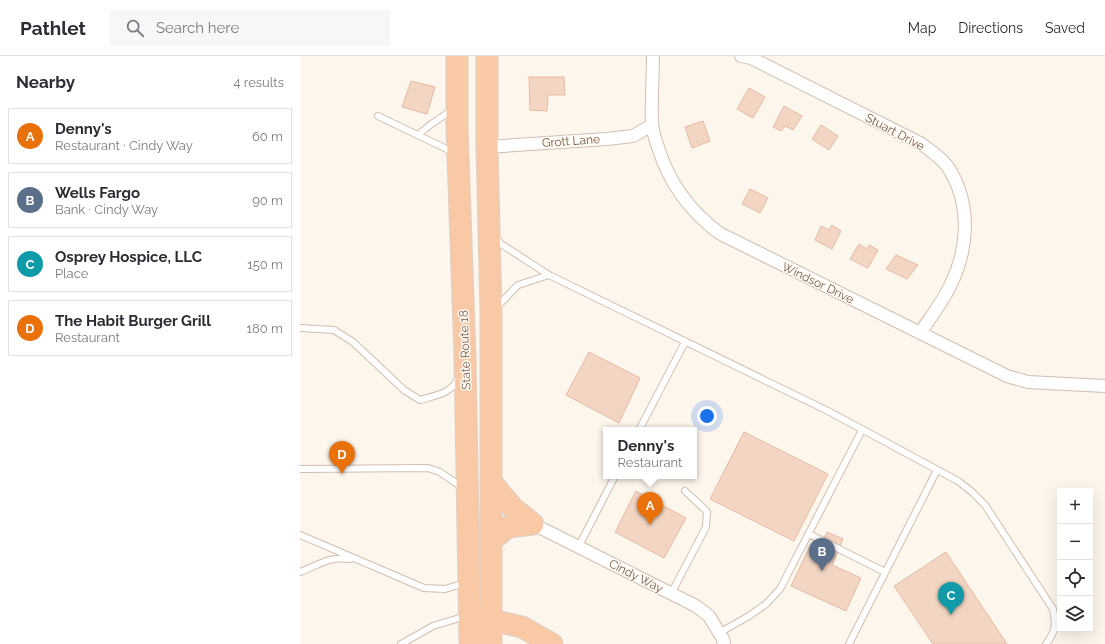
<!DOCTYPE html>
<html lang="en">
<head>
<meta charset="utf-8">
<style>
	:root { --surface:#fff; --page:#f7f7f7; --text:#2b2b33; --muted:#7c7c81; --line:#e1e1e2; --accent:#e76f51 }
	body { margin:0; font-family:Raleway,sans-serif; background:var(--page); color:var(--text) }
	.controls { position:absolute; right:12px; bottom:12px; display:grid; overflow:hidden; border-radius:0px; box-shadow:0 4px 16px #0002 }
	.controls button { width:36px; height:36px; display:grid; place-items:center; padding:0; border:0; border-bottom:1px solid var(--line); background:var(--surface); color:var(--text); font:20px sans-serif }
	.you { position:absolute; left:407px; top:360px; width:14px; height:14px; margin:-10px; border:3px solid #fff; border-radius:50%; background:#1a73e8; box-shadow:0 0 0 6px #1a73e833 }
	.badge { display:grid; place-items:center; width:26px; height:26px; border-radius:50%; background:var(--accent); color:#fff; font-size:13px; font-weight:700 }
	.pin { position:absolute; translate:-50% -33px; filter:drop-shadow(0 1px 2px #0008) }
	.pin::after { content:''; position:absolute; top:21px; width:14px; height:12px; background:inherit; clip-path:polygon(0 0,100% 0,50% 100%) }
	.popup { position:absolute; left:303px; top:371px; width:94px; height:52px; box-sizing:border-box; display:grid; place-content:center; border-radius:0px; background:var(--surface); filter:drop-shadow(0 1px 3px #0005); font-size:13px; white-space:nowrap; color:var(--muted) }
	.popup b { font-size:15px; color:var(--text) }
	.popup::after { content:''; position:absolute; left:50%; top:100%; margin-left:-8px; border:8px solid transparent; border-top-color:var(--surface) }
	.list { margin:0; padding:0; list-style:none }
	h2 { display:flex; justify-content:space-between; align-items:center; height:52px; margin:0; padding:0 16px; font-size:17px }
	h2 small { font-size:13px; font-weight:400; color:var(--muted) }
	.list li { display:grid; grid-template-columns:26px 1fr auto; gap:12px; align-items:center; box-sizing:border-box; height:56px; margin:0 8px 8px; padding:0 8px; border:1px solid var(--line); border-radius:0px }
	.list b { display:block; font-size:15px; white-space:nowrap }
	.list p { margin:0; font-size:13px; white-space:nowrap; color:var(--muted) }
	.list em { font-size:13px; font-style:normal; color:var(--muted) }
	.icon { flex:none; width:22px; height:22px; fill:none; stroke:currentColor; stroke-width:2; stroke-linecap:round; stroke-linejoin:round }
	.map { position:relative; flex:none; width:805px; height:588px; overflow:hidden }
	header { display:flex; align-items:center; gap:24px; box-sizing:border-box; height:56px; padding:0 20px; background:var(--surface); border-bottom:1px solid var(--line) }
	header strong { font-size:19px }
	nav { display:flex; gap:22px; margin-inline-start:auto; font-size:14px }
	.search { width:280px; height:36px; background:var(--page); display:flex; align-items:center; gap:10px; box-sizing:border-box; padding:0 14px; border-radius:0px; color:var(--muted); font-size:15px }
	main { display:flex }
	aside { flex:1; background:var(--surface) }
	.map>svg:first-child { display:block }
	.building { fill:#f3d5c3; stroke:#e6bba3 }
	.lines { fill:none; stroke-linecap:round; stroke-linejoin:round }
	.service-casing { stroke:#d1beb0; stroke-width:8 }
	.minor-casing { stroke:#d1beb0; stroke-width:14 }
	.trunk-casing { stroke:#dad1cd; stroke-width:23 }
	.service { stroke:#fff; stroke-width:6 }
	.minor { stroke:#fff; stroke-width:12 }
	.trunk { stroke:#f9c8a4; stroke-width:21 }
	.labels { text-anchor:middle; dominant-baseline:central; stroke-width:3; stroke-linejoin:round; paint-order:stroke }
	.street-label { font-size:12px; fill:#7a5c4d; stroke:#fffaf3 }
</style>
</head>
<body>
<header>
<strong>Pathlet</strong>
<div class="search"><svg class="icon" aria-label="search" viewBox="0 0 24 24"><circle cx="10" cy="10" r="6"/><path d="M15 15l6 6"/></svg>Search here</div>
<nav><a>Map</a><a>Directions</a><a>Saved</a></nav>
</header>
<main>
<aside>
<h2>Nearby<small>4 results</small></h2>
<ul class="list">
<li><span class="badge" style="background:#e8710a">A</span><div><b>Denny's</b><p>Restaurant · Cindy Way</p></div><em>60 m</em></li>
<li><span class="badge" style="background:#5c6f8a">B</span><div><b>Wells Fargo</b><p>Bank · Cindy Way</p></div><em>90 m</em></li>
<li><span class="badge" style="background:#0f9aa8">C</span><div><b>Osprey Hospice, LLC</b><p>Place</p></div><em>150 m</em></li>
<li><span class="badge" style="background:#e8710a">D</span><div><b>The Habit Burger Grill</b><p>Restaurant</p></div><em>180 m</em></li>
</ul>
</aside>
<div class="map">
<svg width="805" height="588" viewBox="0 0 805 588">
	<rect width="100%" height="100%" fill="#fdf6ec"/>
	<path class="building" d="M229,21H264L265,39H248L247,55L230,54Z
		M111,25L135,31L127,58L102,51Z
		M449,32L465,41L453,62L437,53Z
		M484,50L502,60L493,74L485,70L481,75L473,71Z
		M403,65L410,85L392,92L385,71Z
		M521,69L538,80L529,94L512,83Z
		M450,133L468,142L460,157L442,148Z
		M532,169L541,175L532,193L515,184L521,170L529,174Z
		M559,188L567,193L569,189L578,194L568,212L550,203Z
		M596,199L618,209L607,223L586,213Z
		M289,296L340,322L319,367L266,339Z
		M444,376L528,418L494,485L410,443Z
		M336,435L386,462L364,502L315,476Z
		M527,476L543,483L532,509L561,522L546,555L491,530L509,492L518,496Z
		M646,496L707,588H633L594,530Z"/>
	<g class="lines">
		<g class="service-casing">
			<path id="service" d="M78,60L153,96
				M118,79L130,69L152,54
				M195,181L201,188L249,219L528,355L658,425L672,436L685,449L753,553C756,569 756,575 746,588
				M196,252L218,229L249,219
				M0,272L34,274L53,286L104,334L120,344C134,340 153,337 158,322
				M339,374L385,286
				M0,413L128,412L140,416L163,432
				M509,478L585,516
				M0,479L124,532L145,533L165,527
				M279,490L315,420
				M0,516C19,509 28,500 50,503
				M371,538L406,471L407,456C400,448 392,442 385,435
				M419,577L449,560L466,548L480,533L562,374
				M101,588L133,570L166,560
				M549,588L637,414"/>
		</g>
		<g class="minor-casing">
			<path id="minor" d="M353,0C353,22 351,45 352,68C353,76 356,86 359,94C370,129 390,155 419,177L707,320L728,326L805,330
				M441,0L451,2L620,87C631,95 645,104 651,116C671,151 668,193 651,228C644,244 630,262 620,277
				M187,91L307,83L333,80L352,69
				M233,468L396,550L409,560L423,583L424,588"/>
		</g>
		<g class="trunk-casing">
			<path id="trunk" d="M157,0V70L165,301L170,588
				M187,0V91L191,256V588
				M192,427L213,452L233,468
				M192,484L208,471L233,468
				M178,561L222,571L252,588"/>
		</g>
		<use href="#service" class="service"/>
		<use href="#minor" class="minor"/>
		<use href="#trunk" class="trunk"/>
	</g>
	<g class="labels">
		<g class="street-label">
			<text transform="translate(595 76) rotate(28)">Stuart Drive</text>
			<text transform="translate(271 85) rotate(-4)">Grott Lane</text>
			<text transform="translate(518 227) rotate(26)">Windsor Drive</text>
			<text transform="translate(165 294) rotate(-92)">State Route 18</text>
			<text transform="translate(336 520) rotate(27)">Cindy Way</text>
		</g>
	</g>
</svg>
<div class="controls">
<button>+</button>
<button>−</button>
<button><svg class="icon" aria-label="locate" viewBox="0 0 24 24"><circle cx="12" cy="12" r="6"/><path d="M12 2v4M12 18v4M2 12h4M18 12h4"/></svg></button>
<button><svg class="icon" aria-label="layers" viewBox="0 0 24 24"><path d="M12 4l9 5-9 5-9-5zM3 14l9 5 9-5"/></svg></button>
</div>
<div class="you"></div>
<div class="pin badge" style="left:350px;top:469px;background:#e8710a">A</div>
<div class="popup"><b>Denny's</b>Restaurant</div>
<div class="pin badge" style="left:522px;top:515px;background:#5c6f8a">B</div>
<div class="pin badge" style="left:651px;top:559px;background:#0f9aa8">C</div>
<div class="pin badge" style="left:42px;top:418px;background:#e8710a">D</div>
</div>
</main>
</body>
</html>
